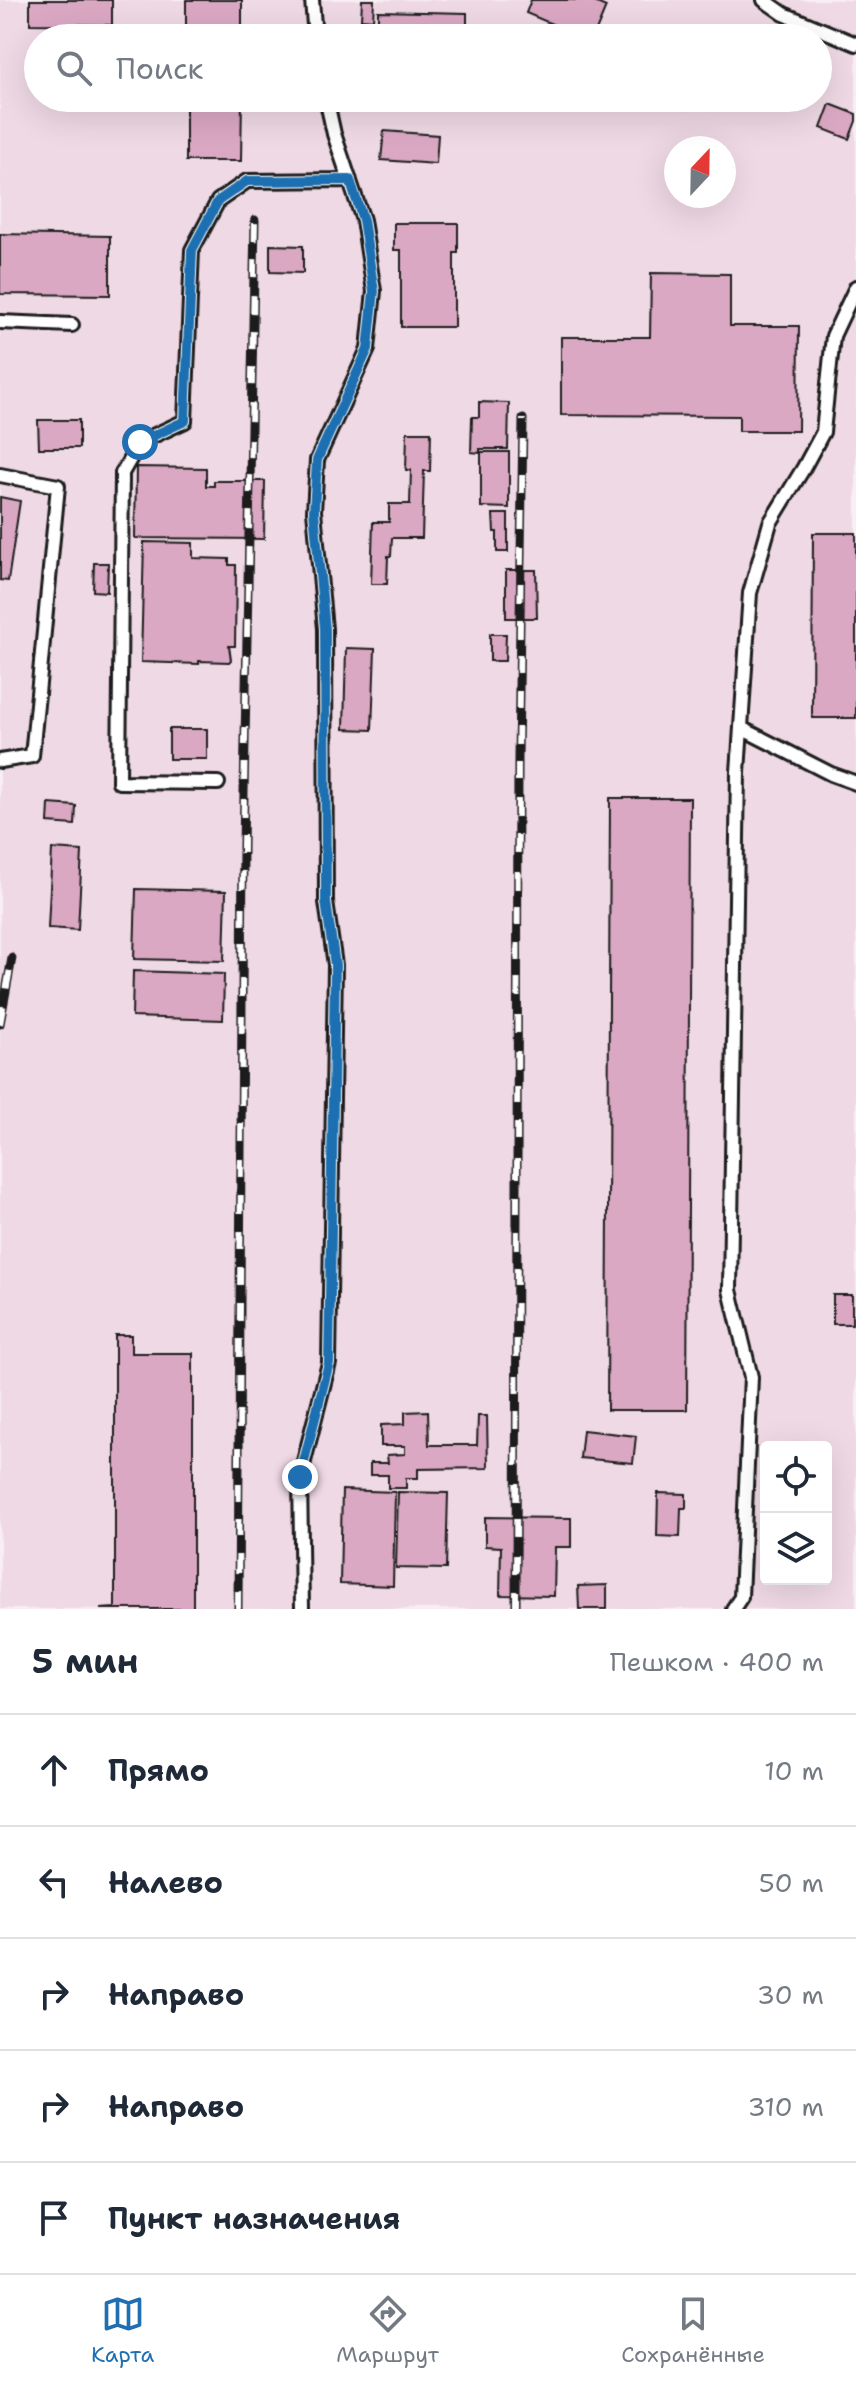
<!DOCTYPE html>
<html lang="ru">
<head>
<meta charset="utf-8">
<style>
	:root { --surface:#fff; --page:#f6f6f7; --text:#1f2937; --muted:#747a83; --line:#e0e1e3; --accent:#1f6fb2 }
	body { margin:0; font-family:"Shantell Sans",sans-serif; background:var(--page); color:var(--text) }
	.controls { position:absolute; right:24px; bottom:24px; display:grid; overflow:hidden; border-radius:8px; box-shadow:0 8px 32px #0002 }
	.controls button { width:72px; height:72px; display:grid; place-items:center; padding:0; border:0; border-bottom:2px solid var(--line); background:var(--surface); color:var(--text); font:40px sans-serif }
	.compass { position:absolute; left:664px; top:136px; width:72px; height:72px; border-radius:50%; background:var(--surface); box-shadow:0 8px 32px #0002; rotate:22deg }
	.stop { position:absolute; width:24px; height:24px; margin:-18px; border:6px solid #1f6fb2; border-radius:50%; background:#fff }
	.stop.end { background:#1f6fb2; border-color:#fff; box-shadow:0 2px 8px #0008 }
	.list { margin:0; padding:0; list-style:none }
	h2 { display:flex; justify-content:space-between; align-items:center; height:104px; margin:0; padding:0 32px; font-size:34px }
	h2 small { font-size:26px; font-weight:400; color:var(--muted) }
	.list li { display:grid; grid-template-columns:52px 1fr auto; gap:24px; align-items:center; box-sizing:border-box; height:112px; padding:0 32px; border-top:2px solid var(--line) }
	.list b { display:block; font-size:30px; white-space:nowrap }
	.list em { font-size:26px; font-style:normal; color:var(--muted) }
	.icon { flex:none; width:44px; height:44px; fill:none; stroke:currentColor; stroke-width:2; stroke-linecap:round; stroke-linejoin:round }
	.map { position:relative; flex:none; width:856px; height:1609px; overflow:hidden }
	.search { position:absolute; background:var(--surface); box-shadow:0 8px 32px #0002; left:24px; right:24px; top:24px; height:88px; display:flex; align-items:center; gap:20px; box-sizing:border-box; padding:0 28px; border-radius:44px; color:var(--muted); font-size:30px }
	.sheet { height:664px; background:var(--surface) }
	nav { display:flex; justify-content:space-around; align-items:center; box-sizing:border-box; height:112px; border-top:2px solid var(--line); background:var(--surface); font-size:22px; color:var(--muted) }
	nav a { display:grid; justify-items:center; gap:4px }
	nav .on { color:var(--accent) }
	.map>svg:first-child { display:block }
	.built { fill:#efd9e5; fill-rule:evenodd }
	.building { fill:#dba8c4; stroke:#1c1c1c; stroke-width:2 }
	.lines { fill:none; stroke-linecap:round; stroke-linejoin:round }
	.service-casing { stroke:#1c1c1c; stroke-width:18 }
	.service { stroke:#fff; stroke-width:12 }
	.rail-casing { stroke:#1c1c1c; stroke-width:9 }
	.rail { stroke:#fff; stroke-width:6; stroke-dasharray:18; stroke-linecap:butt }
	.route { stroke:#1f6fb2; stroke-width:10 }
</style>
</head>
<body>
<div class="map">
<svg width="856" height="1609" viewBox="0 0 856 1609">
	<rect width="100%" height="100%" fill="#f8eef3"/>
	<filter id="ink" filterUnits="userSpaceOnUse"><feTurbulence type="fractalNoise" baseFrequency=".0125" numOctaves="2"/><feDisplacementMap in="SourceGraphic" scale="16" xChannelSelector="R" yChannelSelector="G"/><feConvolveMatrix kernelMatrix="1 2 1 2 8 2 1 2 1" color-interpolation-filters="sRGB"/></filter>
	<g filter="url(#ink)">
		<path class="built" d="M0,0H856V1609H0ZM38,38H818V98H38ZM676,148H724V196H676ZM766,1447H826V1579H766Z"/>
		<path class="building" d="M30,0H112V25L30,24Z
			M186,0H242V38H186Z
			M362,0H374L373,20L361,19Z
			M531,0H590L606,7L593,38H585L526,13Z
			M378,11L467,13V38H378Z
			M186,98H242L241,161H186Z
			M830,104L856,114V121L849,139L821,128Z
			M384,131L438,135L436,164L381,160Z
			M394,223H458V253H454V327H401V250H394Z
			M0,234L110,236V295L0,294Z
			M270,245L303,246V273L270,272Z
			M651,273L730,274V326H799L798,431H739V416L561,415V337H650Z
			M479,402L509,403L508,449H480V453L471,452L472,417H479Z
			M38,420H79V448H39Z
			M407,432H431L430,471H424L422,538H392L391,556H388L387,584H371L373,522H389V504H410L411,470H406Z
			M481,452H509V508L481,507Z
			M136,467L206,468V486H214V481H265L264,539L135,538Z
			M0,497L20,501L8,581L0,580Z
			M493,514H508V552H497V532H494Z
			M813,533H856V718H812Z
			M144,542L193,543V558L229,559V565H236L235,646H229L231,660L229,662L199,661V664L141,662Z
			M94,563H108L107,592L93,591Z
			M506,570H536L537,618H506Z
			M490,634H506L505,661H490Z
			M346,648L375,649L372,730L344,729Z
			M169,729H207V759H169Z
			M610,798H690L687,1410H607Z
			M49,804L76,806L75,825L48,823Z
			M52,849L82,851L78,930L48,928Z
			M136,889L226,891L224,961L134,959Z
			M133,971L224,974L223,1020L132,1017Z
			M833,1295H852V1324H833Z
			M115,1335H131V1353H193V1609H100L115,1608Z
			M428,1411L429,1445H477L478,1416H487L488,1468L418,1469V1478H406V1488H388V1475H370V1463H388L387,1455L405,1454V1446H381V1425L405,1424V1412Z
			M583,1430L636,1436L633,1463L580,1458Z
			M342,1490L395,1492L393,1586L340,1584Z
			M398,1492L448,1493L446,1569L396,1568Z
			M658,1493L686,1494V1508H681L680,1537L657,1536Z
			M485,1517L571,1518V1547H555L554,1596L500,1595L501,1547L485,1546Z
			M607,1585V1609H579L578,1586Z"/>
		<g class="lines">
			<g class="service-casing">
				<path id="service" d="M312,0L315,38
					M764,0L784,14L856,44
					M0,322L72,325
					M0,475L58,486L32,756L0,761
					M741,728L831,774L856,783
					M218,783L119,782L122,473L140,442L185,421L192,250L218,201L247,181L350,180
					M302,1609L300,1477L329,1363L335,965L326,902L325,629L314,511L317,460L368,349L374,291L363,220L334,134L326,98
					M733,1609L741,1597L751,1377L730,1290L738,772L750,593L770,523L803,469L823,432L833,336L856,287"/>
			</g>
			<use href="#service" class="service"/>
			<g class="rail-casing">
				<path id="rail" d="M0,1024L12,958
					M238,1609L243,845L255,220
					M516,1609L518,758L523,419"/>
			</g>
			<use href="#rail" class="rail"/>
		</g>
	</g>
	<g class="lines" filter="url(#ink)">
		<path class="route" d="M140,442L185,421L192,250L218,201L247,181L350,180L363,220L374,291L368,349L317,460L314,511L325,629L326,902L335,965L329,1363L300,1477"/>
	</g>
</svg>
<div class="controls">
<button><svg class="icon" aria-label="locate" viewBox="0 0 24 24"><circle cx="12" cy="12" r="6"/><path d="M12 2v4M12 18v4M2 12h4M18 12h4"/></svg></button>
<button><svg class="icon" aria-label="layers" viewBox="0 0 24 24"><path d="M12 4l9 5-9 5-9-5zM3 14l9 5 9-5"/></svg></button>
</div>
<svg class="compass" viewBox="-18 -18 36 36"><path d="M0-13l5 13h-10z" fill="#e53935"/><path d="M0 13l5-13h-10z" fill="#747a83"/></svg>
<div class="stop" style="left:140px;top:442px"></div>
<div class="stop end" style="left:300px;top:1477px"></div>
<div class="search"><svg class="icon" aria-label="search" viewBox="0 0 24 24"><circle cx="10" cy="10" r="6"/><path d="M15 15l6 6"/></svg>Поиск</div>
</div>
<section class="sheet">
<h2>5 мин<small>Пешком · 400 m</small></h2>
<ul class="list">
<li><svg class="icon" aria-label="ahead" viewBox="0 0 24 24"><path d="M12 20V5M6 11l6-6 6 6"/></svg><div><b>Прямо</b></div><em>10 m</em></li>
<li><svg class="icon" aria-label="left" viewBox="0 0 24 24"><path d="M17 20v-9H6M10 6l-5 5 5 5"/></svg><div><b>Налево</b></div><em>50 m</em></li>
<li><svg class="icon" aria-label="right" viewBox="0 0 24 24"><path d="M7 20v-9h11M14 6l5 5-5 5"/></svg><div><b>Направо</b></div><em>30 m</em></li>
<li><svg class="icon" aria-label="right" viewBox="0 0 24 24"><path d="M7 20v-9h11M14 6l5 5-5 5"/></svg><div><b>Направо</b></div><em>310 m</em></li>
<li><svg class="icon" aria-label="arrive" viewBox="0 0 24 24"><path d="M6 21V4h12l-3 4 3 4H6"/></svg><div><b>Пункт назначения</b></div></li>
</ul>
</section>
<nav>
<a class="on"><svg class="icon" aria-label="map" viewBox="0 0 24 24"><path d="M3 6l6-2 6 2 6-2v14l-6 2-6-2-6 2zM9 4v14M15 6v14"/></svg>Карта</a>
<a><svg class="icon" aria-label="directions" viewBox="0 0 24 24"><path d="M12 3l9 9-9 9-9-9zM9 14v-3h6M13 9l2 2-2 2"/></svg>Маршрут</a>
<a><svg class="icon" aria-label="saved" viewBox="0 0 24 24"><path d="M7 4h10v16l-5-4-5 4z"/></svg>Сохранённые</a>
</nav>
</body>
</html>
